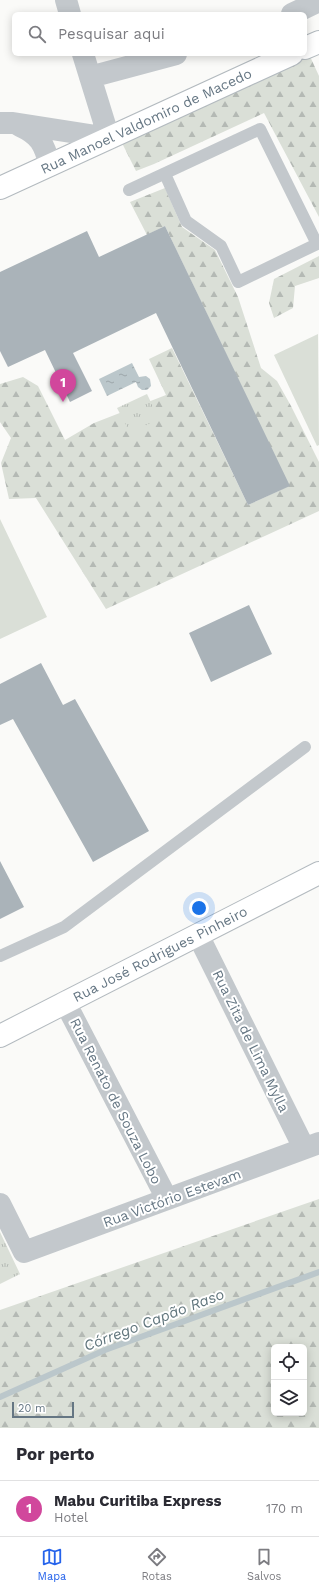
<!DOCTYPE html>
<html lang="pt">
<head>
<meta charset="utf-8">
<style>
	:root { --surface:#fff; --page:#f2f2f3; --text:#2b2b33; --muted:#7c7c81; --line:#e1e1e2; --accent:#2563eb }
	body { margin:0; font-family:"Work Sans",sans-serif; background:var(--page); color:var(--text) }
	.controls { position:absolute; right:12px; bottom:12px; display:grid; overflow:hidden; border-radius:6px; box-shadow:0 2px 10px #0003 }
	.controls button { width:36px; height:36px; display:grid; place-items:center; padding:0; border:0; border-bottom:1px solid var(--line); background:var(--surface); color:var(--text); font:20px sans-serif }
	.scale { position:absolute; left:12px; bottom:10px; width:62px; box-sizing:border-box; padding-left:4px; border:2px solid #657683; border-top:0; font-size:11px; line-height:14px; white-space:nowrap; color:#657683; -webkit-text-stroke:3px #fff; paint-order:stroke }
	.you { position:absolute; left:199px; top:908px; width:14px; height:14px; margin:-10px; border:3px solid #fff; border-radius:50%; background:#1a73e8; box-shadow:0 0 0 6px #1a73e833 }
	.badge { display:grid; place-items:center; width:26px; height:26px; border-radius:50%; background:var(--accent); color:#fff; font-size:13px; font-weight:700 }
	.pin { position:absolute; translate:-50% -33px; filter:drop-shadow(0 1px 2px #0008) }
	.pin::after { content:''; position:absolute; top:21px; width:14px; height:12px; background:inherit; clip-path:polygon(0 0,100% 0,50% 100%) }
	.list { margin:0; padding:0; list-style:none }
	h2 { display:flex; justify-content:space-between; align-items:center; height:52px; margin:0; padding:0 16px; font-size:17px }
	h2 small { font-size:13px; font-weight:400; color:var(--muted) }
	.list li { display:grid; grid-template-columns:26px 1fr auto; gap:12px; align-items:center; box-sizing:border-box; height:56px; padding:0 16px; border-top:1px solid var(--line) }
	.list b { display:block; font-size:15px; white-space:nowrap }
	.list p { margin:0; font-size:13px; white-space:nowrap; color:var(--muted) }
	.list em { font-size:13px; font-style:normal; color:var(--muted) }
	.icon { flex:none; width:22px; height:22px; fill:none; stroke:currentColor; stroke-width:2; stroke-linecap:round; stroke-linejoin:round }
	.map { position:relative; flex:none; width:319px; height:1428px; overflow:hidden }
	.search { position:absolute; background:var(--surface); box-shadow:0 2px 10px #0003; left:12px; right:12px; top:12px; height:44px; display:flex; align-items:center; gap:10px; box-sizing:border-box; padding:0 14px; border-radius:6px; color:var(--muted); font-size:15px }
	.sheet { height:108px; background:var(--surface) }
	nav { display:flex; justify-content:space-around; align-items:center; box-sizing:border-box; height:56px; border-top:1px solid var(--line); background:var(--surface); font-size:11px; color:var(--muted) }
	nav a { display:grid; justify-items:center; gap:2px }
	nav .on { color:var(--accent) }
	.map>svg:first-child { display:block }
	.grass { fill:#dadfd7 }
	.forest { fill:url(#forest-firs); fill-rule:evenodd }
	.park { fill:url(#park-tufts) }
	.water { fill:url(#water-ripples) }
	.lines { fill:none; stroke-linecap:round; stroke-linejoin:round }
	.stream { stroke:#bbc7cb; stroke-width:6 }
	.building { fill:#aab3b9 }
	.secondary-casing { stroke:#b3babf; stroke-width:24 }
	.service { stroke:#c3c8cc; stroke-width:12 }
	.minor { stroke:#c3c8cc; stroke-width:22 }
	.secondary { stroke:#fff; stroke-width:22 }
	.labels { text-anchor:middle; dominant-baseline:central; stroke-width:4; stroke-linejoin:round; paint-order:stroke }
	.street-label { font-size:14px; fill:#657683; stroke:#fff }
	.water-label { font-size:15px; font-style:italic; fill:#60757c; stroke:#fff }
</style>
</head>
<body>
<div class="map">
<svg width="319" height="1428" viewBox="0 0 319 1428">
	<defs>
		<pattern id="forest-firs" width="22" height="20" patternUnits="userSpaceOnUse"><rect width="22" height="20" fill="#dadfd7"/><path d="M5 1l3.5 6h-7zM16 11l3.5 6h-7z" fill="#b4b9b4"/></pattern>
		<pattern id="park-tufts" width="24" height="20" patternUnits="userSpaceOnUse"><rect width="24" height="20" fill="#dadfd7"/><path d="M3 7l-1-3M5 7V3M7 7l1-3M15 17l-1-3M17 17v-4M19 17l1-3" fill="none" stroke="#b4b9b4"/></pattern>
		<pattern id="water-ripples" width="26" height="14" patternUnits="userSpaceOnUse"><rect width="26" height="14" fill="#bbc7cb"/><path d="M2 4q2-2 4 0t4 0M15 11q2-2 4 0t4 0" fill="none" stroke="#9ca6aa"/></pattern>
	</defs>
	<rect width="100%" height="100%" fill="#fafaf8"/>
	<path class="grass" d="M318,334L319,445L317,446L274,355Z
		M0,519L47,617L0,639Z"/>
	<path class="forest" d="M308,52L319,76V217L264,113L154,164L136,171L121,141Z
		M165,188L182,227L215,250L238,297L261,368L277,381L291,406L319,462V511L106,609L36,498L9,499L1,463L11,438L0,422V384L23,377L38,386L65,440L94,423L166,395L149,359L172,348L248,505L289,486L165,226L147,235L130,202Z
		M319,256V278L295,286L293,308L274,318L269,303L274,279Z
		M319,1199V1428H0V1310ZM274,1347H304V1413H274Z"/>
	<path class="park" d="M147,394L159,419L130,433L117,408Z
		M0,1232L20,1274L0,1284Z"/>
	<path class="water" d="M132,363L139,377L146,376L150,379L151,386L147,390H142L138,387L136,382L107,396L99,379Z"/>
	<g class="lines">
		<path class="stream" d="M0,1397L105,1350L319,1272"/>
	</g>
	<path class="building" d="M165,226L290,486L248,505L156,313L73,353L92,391L70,402L45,350L8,367L0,351V272L87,231L99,257Z
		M249,605L272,654L211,682L189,633Z
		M41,663L63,705L75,699L149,831L93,862L13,719L0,725V684Z
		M0,861L24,907L0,919Z"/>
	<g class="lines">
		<g class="secondary-casing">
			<path id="secondary" d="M305,48L319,42
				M0,188L292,54
				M0,1036L319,873"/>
		</g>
		<path class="service" d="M129,190L260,129L317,244L238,282L221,246L186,221L165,174
			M0,956L64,927L305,747"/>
		<path class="minor" d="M66,0L70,14
			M292,14L319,1
			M90,77L176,54
			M0,123H13L109,138L83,54
			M20,126C40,135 44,144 50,165
			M198,935L304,1148
			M65,1002L167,1199
			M0,1204L24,1252L319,1143"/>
		<use href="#secondary" class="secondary"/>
	</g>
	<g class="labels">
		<g class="street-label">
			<text transform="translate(146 121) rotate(-25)">Rua Manoel Valdomiro de Macedo</text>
			<text transform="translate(160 954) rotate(-27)">Rua José Rodrigues Pinheiro</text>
			<text transform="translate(251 1041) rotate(64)">Rua Zita de Lima Mylla</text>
			<text transform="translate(116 1101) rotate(63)">Rua Renato de Souza Lobo</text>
			<text transform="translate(172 1198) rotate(-20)">Rua Victório Estevam</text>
		</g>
		<g class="water-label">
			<text transform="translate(154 1320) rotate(-21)">Córrego Capão Raso</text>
		</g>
	</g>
</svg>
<div class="controls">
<button><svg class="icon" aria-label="locate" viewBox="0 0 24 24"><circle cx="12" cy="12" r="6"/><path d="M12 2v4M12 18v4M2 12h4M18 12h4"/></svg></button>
<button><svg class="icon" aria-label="layers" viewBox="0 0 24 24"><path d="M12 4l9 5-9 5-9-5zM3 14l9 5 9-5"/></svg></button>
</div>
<div class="scale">20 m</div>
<div class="you"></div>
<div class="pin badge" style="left:63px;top:402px;background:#d1479c">1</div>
<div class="search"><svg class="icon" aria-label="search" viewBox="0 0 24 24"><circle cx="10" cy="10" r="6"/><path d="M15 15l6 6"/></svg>Pesquisar aqui</div>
</div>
<section class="sheet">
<h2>Por perto<small></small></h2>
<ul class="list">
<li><span class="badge" style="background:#d1479c">1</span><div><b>Mabu Curitiba Express</b><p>Hotel</p></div><em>170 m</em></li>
</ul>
</section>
<nav>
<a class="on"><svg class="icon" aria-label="map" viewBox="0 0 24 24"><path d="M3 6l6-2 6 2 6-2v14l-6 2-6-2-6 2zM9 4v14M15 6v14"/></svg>Mapa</a>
<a><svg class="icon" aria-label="directions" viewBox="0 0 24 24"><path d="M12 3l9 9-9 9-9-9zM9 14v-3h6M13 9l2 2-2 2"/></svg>Rotas</a>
<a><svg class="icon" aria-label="saved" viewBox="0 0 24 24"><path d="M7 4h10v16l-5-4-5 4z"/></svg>Salvos</a>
</nav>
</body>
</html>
